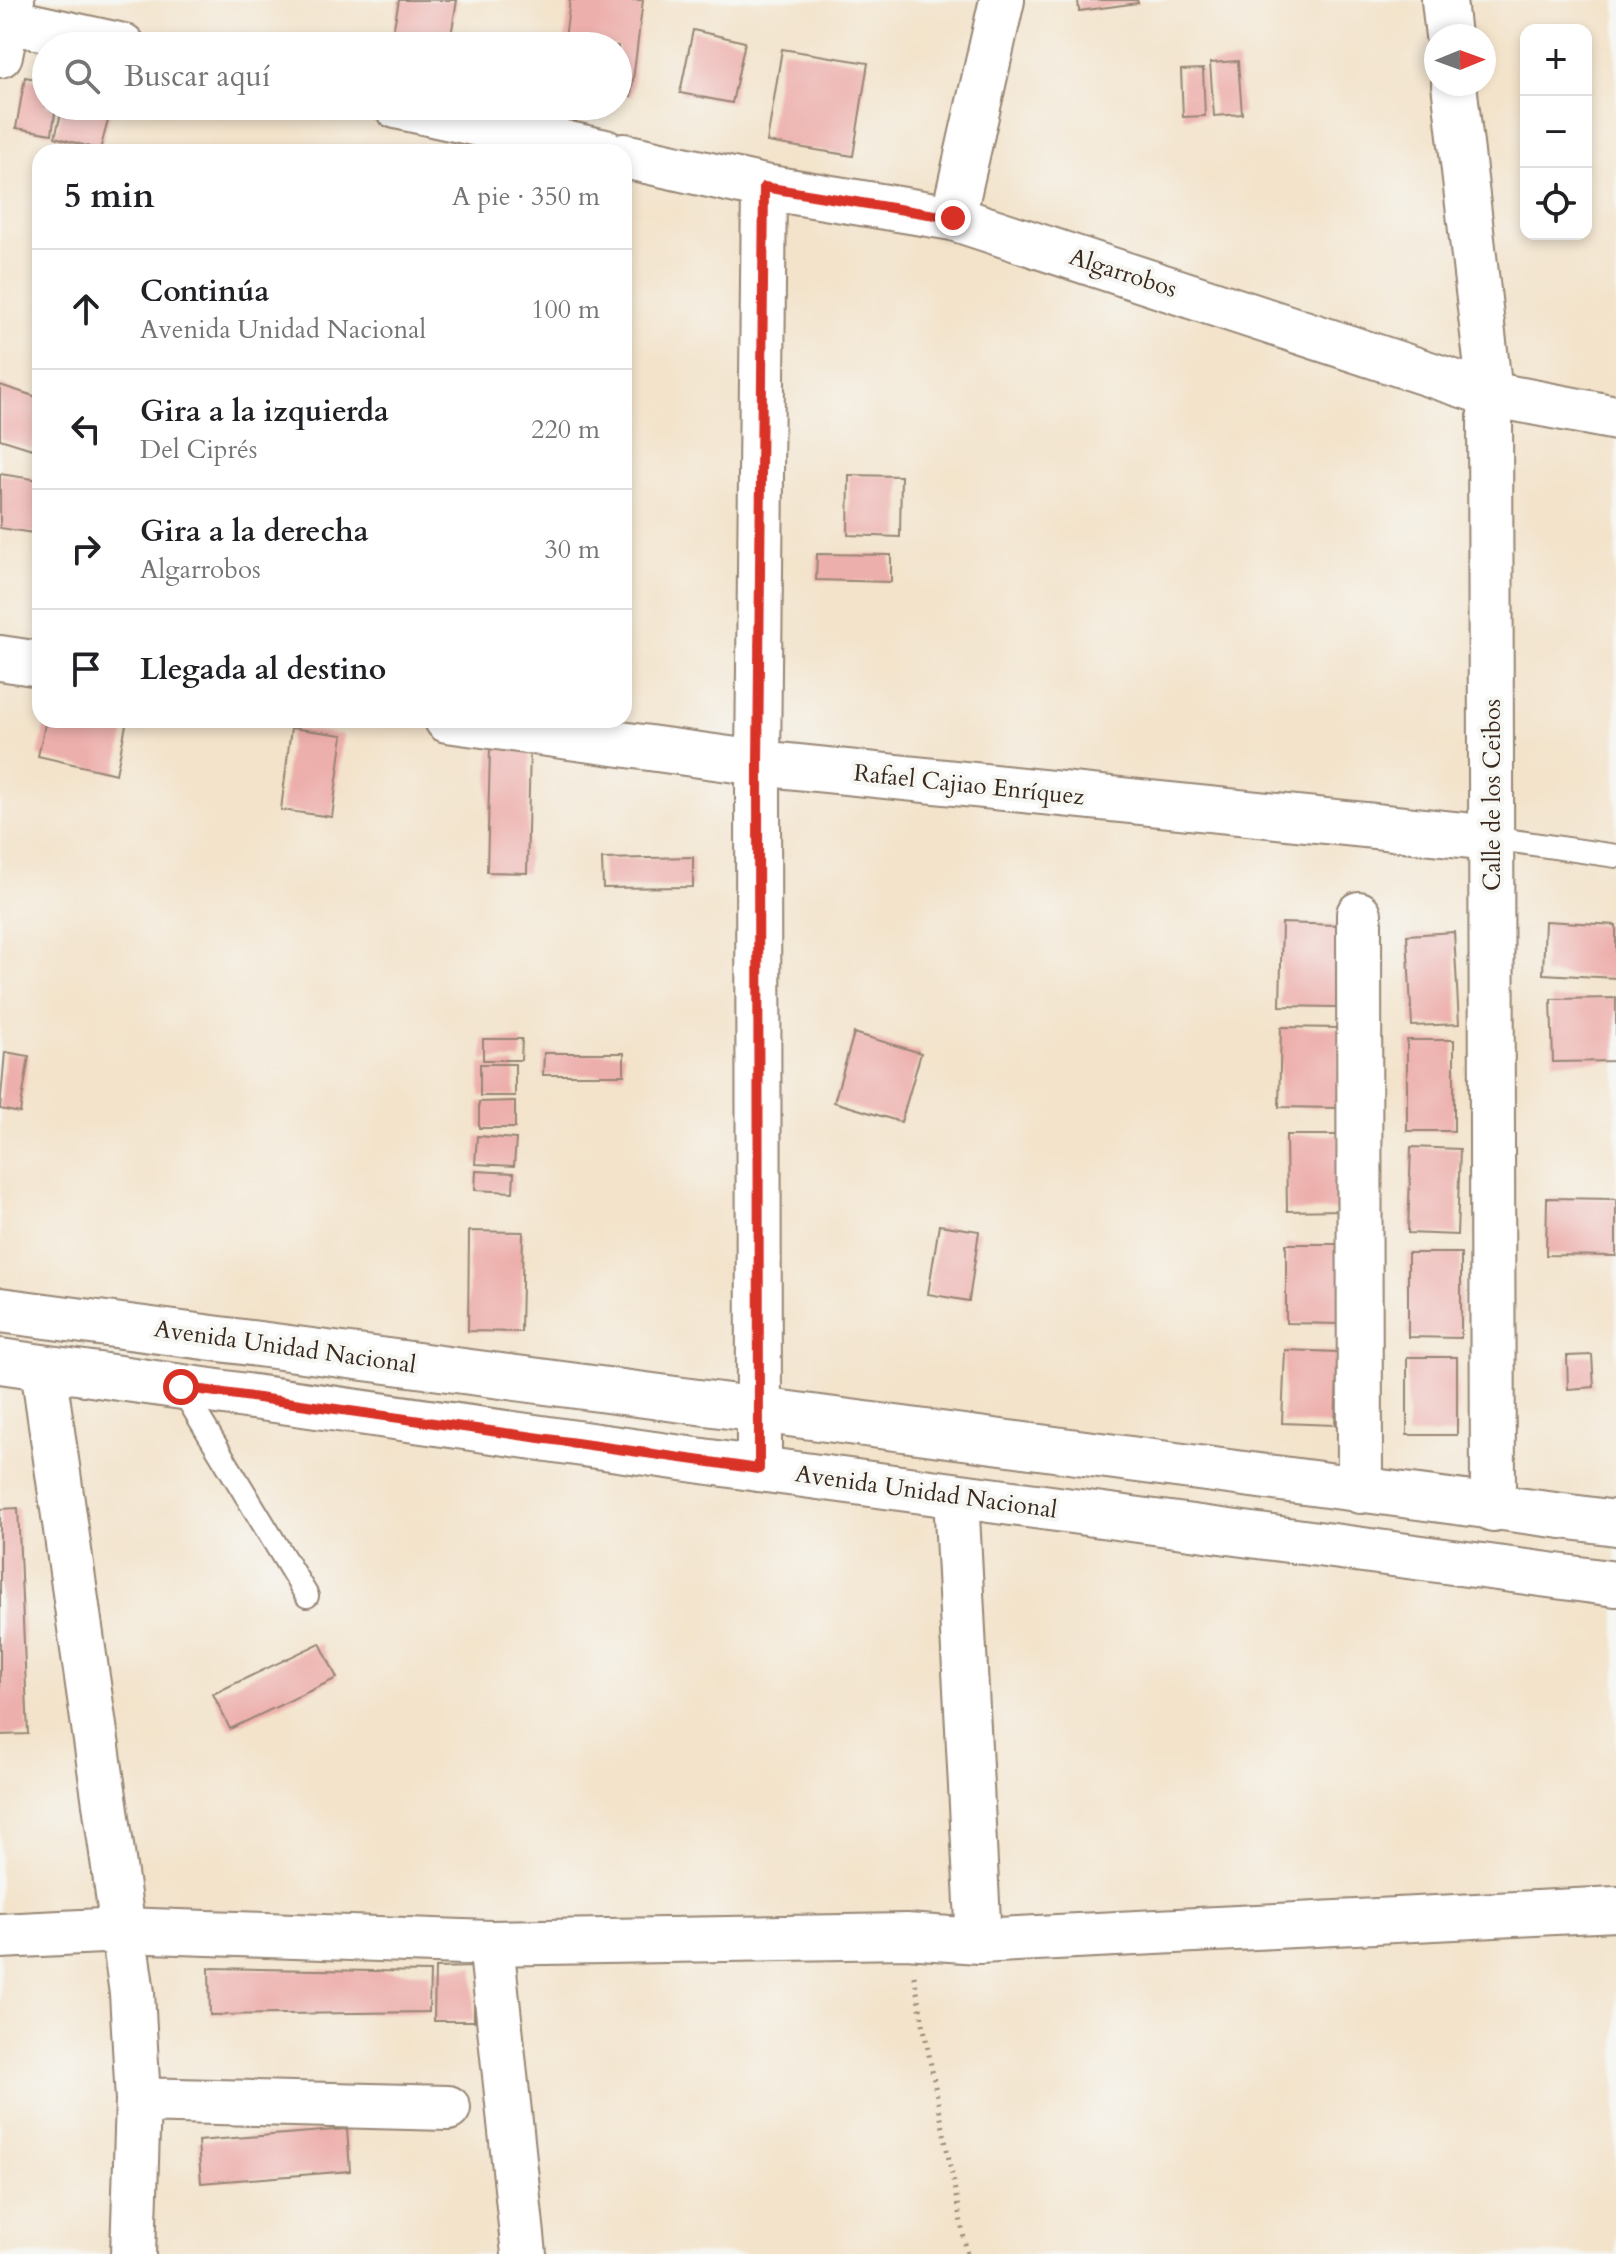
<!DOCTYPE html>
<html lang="es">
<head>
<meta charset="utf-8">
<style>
	:root { --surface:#fff; --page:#f6f6f6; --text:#202124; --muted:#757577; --line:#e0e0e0 }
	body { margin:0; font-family:Cardo,serif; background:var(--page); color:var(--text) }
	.controls { position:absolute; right:24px; top:24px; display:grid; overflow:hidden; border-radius:16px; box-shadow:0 4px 12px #0003 }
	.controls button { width:72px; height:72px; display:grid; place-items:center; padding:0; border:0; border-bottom:2px solid var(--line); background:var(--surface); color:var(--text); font:40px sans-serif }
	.compass { position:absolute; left:1424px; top:24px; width:72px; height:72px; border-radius:50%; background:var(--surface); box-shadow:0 4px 12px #0003; rotate:89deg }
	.stop { position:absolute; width:24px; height:24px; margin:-18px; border:6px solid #d93025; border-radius:50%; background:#fff }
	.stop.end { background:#d93025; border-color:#fff; box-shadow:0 2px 8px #0008 }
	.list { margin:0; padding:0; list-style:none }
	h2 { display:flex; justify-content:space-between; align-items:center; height:104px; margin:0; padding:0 32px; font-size:34px }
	h2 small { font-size:26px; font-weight:400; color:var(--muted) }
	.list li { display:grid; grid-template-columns:52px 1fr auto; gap:24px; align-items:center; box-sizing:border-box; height:120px; padding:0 32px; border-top:2px solid var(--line) }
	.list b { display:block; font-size:30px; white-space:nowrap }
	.list p { margin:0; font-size:26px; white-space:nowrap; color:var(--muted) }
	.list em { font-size:26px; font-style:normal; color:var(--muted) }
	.icon { flex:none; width:44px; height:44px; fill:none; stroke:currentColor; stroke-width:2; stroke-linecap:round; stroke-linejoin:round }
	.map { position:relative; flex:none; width:1616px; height:2254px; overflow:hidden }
	.search { position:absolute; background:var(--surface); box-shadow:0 4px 12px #0003; left:32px; top:32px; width:600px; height:88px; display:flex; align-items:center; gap:20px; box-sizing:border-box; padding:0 28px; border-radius:44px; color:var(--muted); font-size:30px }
	.panel { position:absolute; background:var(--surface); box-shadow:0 4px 12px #0003; left:32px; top:144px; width:600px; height:584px; border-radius:24px }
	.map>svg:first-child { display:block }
	.building { fill:#edafac }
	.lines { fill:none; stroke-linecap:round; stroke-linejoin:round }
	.lane-casing { stroke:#978674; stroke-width:26 }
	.street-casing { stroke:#978674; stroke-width:48 }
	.secondary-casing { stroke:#978674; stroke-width:48 }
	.path { stroke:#978674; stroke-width:5; stroke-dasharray:2 6; stroke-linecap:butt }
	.lane { stroke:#fff; stroke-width:22 }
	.street { stroke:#fff; stroke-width:44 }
	.secondary { stroke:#fff; stroke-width:44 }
	.route { stroke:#d93025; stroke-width:10 }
	.labels { text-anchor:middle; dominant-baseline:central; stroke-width:8; stroke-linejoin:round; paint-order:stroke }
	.street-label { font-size:24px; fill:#3b2a1e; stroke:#f6f6f2 }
</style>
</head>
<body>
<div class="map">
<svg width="1616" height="2254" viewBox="0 0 1616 2254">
	<rect width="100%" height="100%" fill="#f6f6f2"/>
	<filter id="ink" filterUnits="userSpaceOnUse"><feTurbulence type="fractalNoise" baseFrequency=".0125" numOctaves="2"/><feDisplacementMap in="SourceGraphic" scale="16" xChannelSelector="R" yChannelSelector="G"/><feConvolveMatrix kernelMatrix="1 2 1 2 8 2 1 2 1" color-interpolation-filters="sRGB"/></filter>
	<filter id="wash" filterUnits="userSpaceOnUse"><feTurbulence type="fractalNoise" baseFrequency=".006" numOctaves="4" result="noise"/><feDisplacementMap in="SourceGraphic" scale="32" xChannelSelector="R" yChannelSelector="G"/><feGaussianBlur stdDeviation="1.8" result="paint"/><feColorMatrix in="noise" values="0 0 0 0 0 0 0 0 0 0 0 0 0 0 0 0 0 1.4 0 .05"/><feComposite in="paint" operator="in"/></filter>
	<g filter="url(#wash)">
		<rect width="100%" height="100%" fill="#f3e3cb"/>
		<g id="blocks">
			<path class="building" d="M399,0H457L450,42L393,32Z
				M570,0H643L631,96L618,95V46H564Z
				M1078,0H1137L1138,3L1079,11Z
				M693,30L745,42L732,103L680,93Z
				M782,49L868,63L853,156L767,142Z
				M1238,61L1242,114L1214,116L1210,63Z
				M1203,69L1205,116L1183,117L1181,70Z
				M25,77L46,81V106H56L52,134L16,128Z
				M63,106H112L100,150L55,137Z
				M0,385L40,398V424L32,449L0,439Z
				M0,474L40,480V534L0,528Z
				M849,475L901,476L900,537L848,535Z
				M817,554L891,555V582L816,580Z
				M46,720H127L116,774L38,756Z
				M291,728L343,735L332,817L281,810Z
				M490,748H530L527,873L487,872Z
				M693,857V887L603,888L602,859Z
				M1545,921L1616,925V978L1543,974Z
				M1282,923L1337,925L1336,1007L1280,1006Z
				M1454,932L1459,1024L1412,1026L1407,935Z
				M1616,998V1061L1553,1062L1551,999Z
				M1281,1027L1339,1028L1338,1108L1279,1107Z
				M854,1033L921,1053L901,1122L834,1102Z
				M483,1039H522L521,1060H483Z
				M1407,1040H1454V1131H1407Z
				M5,1052L29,1056L20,1113L0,1109Z
				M544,1053H624V1075H543Z
				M480,1064H515V1096H480Z
				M515,1101V1128H479V1102Z
				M1286,1135H1340L1341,1210L1287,1211Z
				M477,1136L516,1139L514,1166L475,1164Z
				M1411,1147L1460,1149L1457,1235L1408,1233Z
				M476,1171L514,1173L513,1192L475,1190Z
				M1547,1198L1616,1199V1256L1546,1255Z
				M939,1225L979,1231L969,1301L928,1294Z
				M469,1231L523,1232L521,1332L468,1331Z
				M1286,1244H1342V1324L1286,1323Z
				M1408,1253H1461V1338L1408,1337Z
				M1285,1350L1338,1352L1335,1425L1282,1423Z
				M1592,1355L1594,1387L1568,1389L1567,1356Z
				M1407,1357H1457V1435H1407Z
				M18,1508L28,1734L0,1735V1509Z
				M320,1643L337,1678L230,1729L213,1694Z
				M474,1967V2021H434L435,1968Z
				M209,1968L430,1972L429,2012L210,2015Z
				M347,2129L350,2171L201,2183L198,2141Z"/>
		</g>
	</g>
	<g filter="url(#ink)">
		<use href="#blocks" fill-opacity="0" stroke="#978674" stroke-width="2"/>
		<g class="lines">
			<g class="lane-casing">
				<path id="lane" d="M1492,838L1616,856
					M181,1388L307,1596"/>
			</g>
			<g class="street-casing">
				<path id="street" d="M1444,0L1448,36
					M0,19L123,46
					M0,55L12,0
					M1454,84L1490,394L1493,1509
					M396,106L605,152
					M624,156L764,187L953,218L1490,394L1616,418
					M953,218L1002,0
					M0,658L40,664
					M447,720L758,763L1492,838
					M1359,914L1360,1491
					M43,1368L132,1993L138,2100L133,2254
					M759,1469L758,763L764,187
					M956,1496L979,1941
					M0,1936L122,1930L491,1943L906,1936L979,1941L1616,1909
					M491,1943L524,2254
					M138,2100L448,2108"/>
			</g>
			<g class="secondary-casing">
				<path id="secondary" d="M0,1310L1616,1523
					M0,1361L759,1469L1616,1584"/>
			</g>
			<path class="path" d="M914,1976L967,2254"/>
			<use href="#lane" class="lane"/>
			<use href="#street" class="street"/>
			<use href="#secondary" class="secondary"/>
		</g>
	</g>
	<g class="lines" filter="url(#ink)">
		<path class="route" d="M181,1387L759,1469L758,763L764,187L953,218"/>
	</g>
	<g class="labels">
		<g class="street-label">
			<text transform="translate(1123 273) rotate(18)">Algarrobos</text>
			<text transform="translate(969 785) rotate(6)">Rafael Cajiao Enríquez</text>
			<text transform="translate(1492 795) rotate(-90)">Calle de los Ceibos</text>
			<text transform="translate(285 1347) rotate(8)">Avenida Unidad Nacional</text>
			<text transform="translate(926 1492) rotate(8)">Avenida Unidad Nacional</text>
		</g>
	</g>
</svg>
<div class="controls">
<button>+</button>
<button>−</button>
<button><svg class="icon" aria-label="locate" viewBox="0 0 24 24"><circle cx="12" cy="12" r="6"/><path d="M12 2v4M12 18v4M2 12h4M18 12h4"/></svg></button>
</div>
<svg class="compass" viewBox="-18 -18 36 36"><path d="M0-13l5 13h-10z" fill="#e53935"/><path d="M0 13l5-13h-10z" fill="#757577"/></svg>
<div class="stop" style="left:181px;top:1387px"></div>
<div class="stop end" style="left:953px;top:218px"></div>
<div class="search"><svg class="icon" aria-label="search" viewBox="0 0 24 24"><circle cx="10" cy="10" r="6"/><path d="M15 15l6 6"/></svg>Buscar aquí</div>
<section class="panel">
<h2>5 min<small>A pie · 350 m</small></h2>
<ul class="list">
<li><svg class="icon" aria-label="ahead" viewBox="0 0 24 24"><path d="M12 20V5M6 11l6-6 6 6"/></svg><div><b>Continúa</b><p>Avenida Unidad Nacional</p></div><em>100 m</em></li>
<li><svg class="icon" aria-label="left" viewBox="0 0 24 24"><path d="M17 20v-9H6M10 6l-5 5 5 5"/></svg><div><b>Gira a la izquierda</b><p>Del Ciprés</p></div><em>220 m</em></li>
<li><svg class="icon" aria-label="right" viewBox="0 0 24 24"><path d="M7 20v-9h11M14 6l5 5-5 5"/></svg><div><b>Gira a la derecha</b><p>Algarrobos</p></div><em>30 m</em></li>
<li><svg class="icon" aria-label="arrive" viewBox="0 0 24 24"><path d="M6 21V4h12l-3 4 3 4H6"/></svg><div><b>Llegada al destino</b></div></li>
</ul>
</section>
</div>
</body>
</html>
